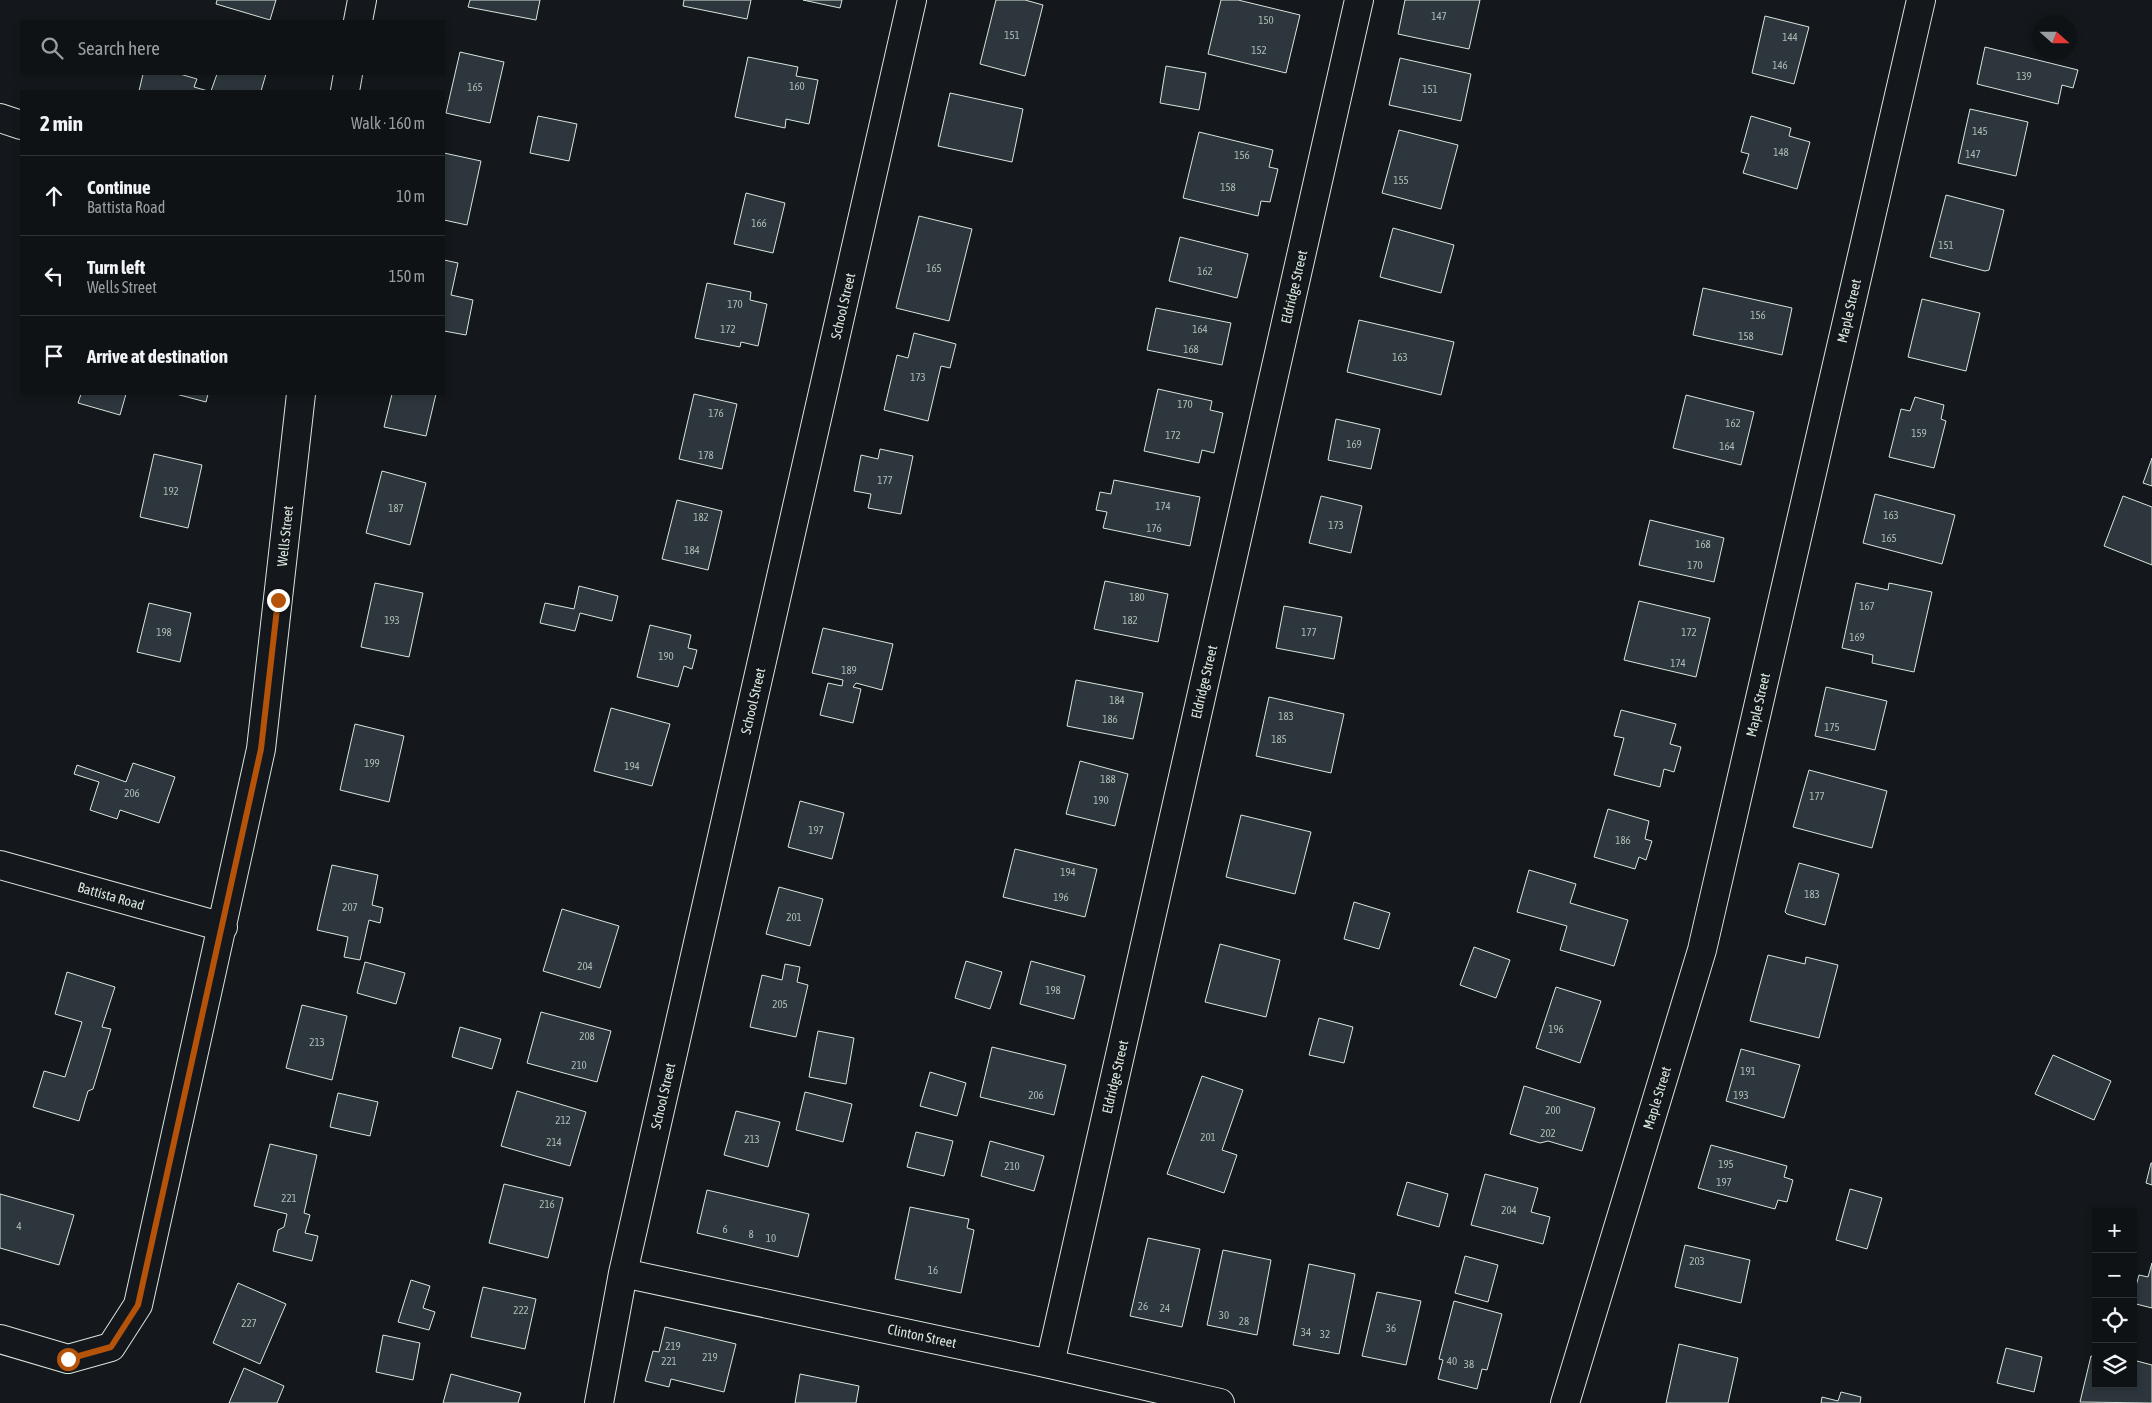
<!DOCTYPE html>
<html lang="en">
<head>
<meta charset="utf-8">
<style>
	:root { --surface:#0f1215; --page:#1d2022; --text:#f1f3f6; --muted:#9b9ea0; --line:#2f3234 }
	body { margin:0; font-family:"Asap Condensed",sans-serif; background:var(--page); color:var(--text) }
	.controls { position:absolute; right:15px; bottom:15px; display:grid; overflow:hidden; border-radius:0px; box-shadow:0 2px 8px #0003 }
	.controls button { width:45px; height:45px; display:grid; place-items:center; padding:0; border:0; border-bottom:1px solid var(--line); background:var(--surface); color:var(--text); font:25px sans-serif }
	.compass { position:absolute; left:2032px; top:15px; width:45px; height:45px; border-radius:50%; background:var(--surface); box-shadow:0 2px 8px #0003; rotate:111deg }
	.stop { position:absolute; width:15px; height:15px; margin:-11px; border:4px solid #b45309; border-radius:50%; background:#fff }
	.stop.end { background:#b45309; border-color:#fff; box-shadow:0 1px 5px #0008 }
	.list { margin:0; padding:0; list-style:none }
	h2 { display:flex; justify-content:space-between; align-items:center; height:65px; margin:0; padding:0 20px; font-size:21px }
	h2 small { font-size:16px; font-weight:400; color:var(--muted) }
	.list li { display:grid; grid-template-columns:32px 1fr auto; gap:15px; align-items:center; box-sizing:border-box; height:80px; padding:0 20px; border-top:1px solid var(--line) }
	.list b { display:block; font-size:19px; white-space:nowrap }
	.list p { margin:0; font-size:16px; white-space:nowrap; color:var(--muted) }
	.list em { font-size:16px; font-style:normal; color:var(--muted) }
	.icon { flex:none; width:28px; height:28px; fill:none; stroke:currentColor; stroke-width:2; stroke-linecap:round; stroke-linejoin:round }
	.map { position:relative; flex:none; width:2152px; height:1403px; overflow:hidden }
	.search { position:absolute; background:var(--surface); box-shadow:0 2px 8px #0003; left:20px; top:20px; width:425px; height:55px; display:flex; align-items:center; gap:12px; box-sizing:border-box; padding:0 18px; border-radius:0px; color:var(--muted); font-size:19px }
	.panel { position:absolute; background:var(--surface); box-shadow:0 2px 8px #0003; left:20px; top:90px; width:425px; height:305px; border-radius:0px }
	.map>svg:first-child { display:block }
	.building { fill:#2c363c; stroke:#d8e6dc }
	.lines { fill:none; stroke-linecap:round; stroke-linejoin:round }
	.street-casing { stroke:#d8e6dc; stroke-width:30 }
	.street { stroke:#14181c; stroke-width:28 }
	.route { stroke:#b45309; stroke-width:6 }
	.labels { text-anchor:middle; dominant-baseline:central; stroke-width:4; stroke-linejoin:round; paint-order:stroke }
	.number-label { font-size:11px; fill:#adbab4 }
	.street-label { font-size:14px; fill:#d8e6dc; stroke:#14181c }
</style>
</head>
<body>
<div class="map">
<svg width="2152" height="1403" viewBox="0 0 2152 1403">
	<rect width="100%" height="100%" fill="#14181c"/>
	<path class="building" d="M217,0H276L270,20L216,4Z
		M470,0H540L536,20L468,7Z
		M684,0H751L747,19L683,6Z
		M803,0H842L840,8Z
		M996,0H1025L1043,5L1025,76L980,64Z
		M1221,0H1238L1300,15L1286,73L1208,54Z
		M1405,0H1480L1469,49L1398,34Z
		M1765,16L1809,27L1794,84L1752,73Z
		M1985,47L2078,70L2073,88L2062,85L2058,104L1977,84Z
		M460,52L504,62L490,123L446,113Z
		M748,57L798,67L796,76L818,80L809,124L786,119L785,128L735,117Z
		M1400,58L1471,74L1461,121L1389,105Z
		M1166,66L1206,73L1199,110L1160,103Z
		M143,74H180L197,79L194,87L208,91H139Z
		M217,74H266L261,91H211Z
		M950,93L1023,109L1012,162L938,146Z
		M1970,109L2028,122L2016,176L1958,163Z
		M538,116L577,124L569,161L530,153Z
		M1751,116L1791,128L1789,136L1810,142L1797,189L1743,173L1749,154L1741,152Z
		M1399,130L1458,145L1441,209L1382,193Z
		M1199,132L1273,150L1269,167L1278,169L1270,202L1261,201L1258,216L1183,198Z
		M444,153L481,161L467,225L444,220Z
		M746,193L785,203L773,253L734,244Z
		M1946,195L2004,210L1989,270L1985,271L1930,257Z
		M919,216L972,229L949,321L896,308Z
		M1393,228L1454,245L1441,293L1380,277Z
		M1180,237L1248,254L1237,298L1169,281Z
		M444,260L458,263L451,295L473,300L466,335L444,331Z
		M707,283L751,292L750,300L767,304L758,346L741,342L740,347L695,338Z
		M1703,288L1792,308L1782,355L1693,335Z
		M1922,299L1980,313L1966,371L1908,357Z
		M1156,308L1231,323L1222,365L1147,350Z
		M1359,320L1454,342L1441,395L1347,372Z
		M914,333L956,344L950,368L941,366L928,421L884,410L897,355L908,358Z
		M1158,389L1212,401L1210,410L1223,413L1214,453L1202,450L1199,463L1144,451Z
		M81,394H126L120,415L78,403Z
		M176,394H208L206,402Z
		M392,394H436L426,436L384,427Z
		M694,394L737,404L722,469L679,459Z
		M1686,395L1754,412L1741,465L1673,448Z
		M1915,397L1944,405L1941,419L1946,421L1934,468L1889,457L1901,409L1910,411Z
		M1336,419L1380,429L1371,469L1328,460Z
		M880,449L913,456L901,514L868,508L871,494L854,491L861,455L878,459Z
		M154,454L202,465L188,528L140,517Z
		M2152,458V486L2143,483Z
		M382,471L426,483L410,545L366,533Z
		M1114,480L1200,497L1190,546L1103,528L1107,512L1096,510L1100,492L1111,494Z
		M1875,494L1955,515L1942,564L1863,543Z
		M1321,496L1362,506L1351,553L1309,543Z
		M2123,496L2152,507V565L2104,546Z
		M677,500L722,511L708,570L662,559Z
		M1650,520L1724,538L1714,582L1639,565Z
		M1105,581L1168,594L1158,642L1094,629Z
		M375,583L423,593L409,657L361,647Z
		M1856,583L1888,590L1889,583L1932,592L1914,672L1872,663L1873,655L1842,648Z
		M579,586L618,596L612,621L580,613L575,631L540,623L545,603L574,609Z
		M1639,601L1710,618L1696,677L1624,660Z
		M149,603L191,613L180,662L137,652Z
		M1284,606L1342,617L1334,659L1276,648Z
		M650,625L691,635L688,648L697,650L692,669L684,666L678,687L637,677Z
		M823,628L893,644L882,690L856,683L853,687L861,689L853,723L820,715L828,683L842,686L843,680L812,673Z
		M1076,680L1143,693L1133,739L1067,726Z
		M1826,687L1887,701L1875,750L1815,736Z
		M1269,697L1344,714L1331,773L1256,756Z
		M611,708L670,724L652,786L594,771Z
		M1621,710L1676,724L1670,744L1681,747L1674,772L1664,769L1660,787L1614,775L1624,738L1614,736Z
		M355,724L404,736L389,802L340,790Z
		M1080,761L1128,774L1115,826L1066,814Z
		M133,763L175,777L159,823L120,810L117,819L90,810L99,782L74,774L77,765L126,782Z
		M1809,770L1887,791L1872,848L1793,827Z
		M800,801L844,813L832,859L788,847Z
		M1608,809L1649,821L1645,839L1652,841L1646,860L1639,857L1635,869L1594,857Z
		M1241,815L1311,832L1295,894L1226,877Z
		M1015,849L1097,869L1085,917L1003,897Z
		M1799,863L1839,874L1825,925L1787,914L1785,912Z
		M332,865L378,875L372,905L383,908L380,923L369,920L360,960L344,957L348,937L317,930Z
		M1529,870L1576,884L1570,903L1628,920L1614,966L1560,950L1567,926L1517,912Z
		M779,887L823,899L810,946L766,934Z
		M1354,902L1390,913L1379,949L1344,939Z
		M562,909L619,926L600,988L543,971Z
		M1220,944L1280,960L1266,1017L1205,1002Z
		M1474,947L1510,960L1496,998L1460,985Z
		M1768,955L1805,964L1806,957L1838,965L1819,1038L1750,1021Z
		M966,961L1002,972L990,1009L955,998Z
		M1031,961L1085,976L1074,1019L1020,1004Z
		M365,962L405,973L396,1004L357,993Z
		M785,964L800,967L797,982L808,985L796,1037L750,1027L762,975L782,980Z
		M67,972L115,987L102,1027L111,1029L93,1089L88,1091L79,1121L33,1107L44,1071L65,1077L82,1022L55,1014Z
		M1556,987L1601,1001L1580,1063L1536,1048Z
		M302,1005L347,1016L332,1080L286,1068Z
		M541,1012L611,1031L597,1082L527,1063Z
		M1319,1018L1353,1027L1344,1063L1309,1055Z
		M460,1027L501,1039L492,1069L452,1057Z
		M818,1031L854,1038L846,1084L809,1077Z
		M992,1047L1066,1065L1054,1115L980,1097Z
		M1741,1049L1800,1065L1784,1118L1726,1101Z
		M2053,1055L2111,1081L2094,1120L2035,1094Z
		M930,1072L966,1083L957,1116L920,1106Z
		M1202,1076L1243,1090L1222,1150L1237,1155L1224,1193L1167,1174Z
		M1524,1086L1595,1108L1582,1151L1548,1141L1540,1143L1510,1134Z
		M517,1091L586,1112L570,1166L501,1146Z
		M805,1092L852,1104L843,1142L796,1130Z
		M338,1093L378,1102L370,1136L330,1127Z
		M736,1111L780,1122L768,1167L724,1155Z
		M916,1132L953,1141L944,1176L907,1167Z
		M990,1141L1044,1156L1034,1191L981,1176Z
		M270,1144L317,1155L304,1213L310,1215L305,1233L318,1236L312,1261L273,1251L278,1230L284,1227L287,1214L254,1206Z
		M1711,1145L1787,1166L1784,1177L1793,1180L1787,1202L1778,1200L1775,1209L1698,1188Z
		M2151,1163H2152V1185L2146,1183Z
		M1485,1174L1538,1188L1531,1212L1550,1217L1543,1244L1471,1225Z
		M1407,1182L1448,1194L1439,1227L1397,1215Z
		M504,1184L563,1198L548,1258L489,1243Z
		M1850,1189L1882,1198L1867,1249L1836,1240Z
		M707,1190L809,1214L798,1257L697,1233Z
		M0,1194L74,1215L59,1265L0,1248Z
		M910,1207L969,1219L967,1228L974,1230L961,1293L895,1279Z
		M1148,1238L1200,1249L1182,1327L1130,1316Z
		M1685,1245L1750,1260L1741,1303L1675,1287Z
		M1223,1250L1271,1260L1257,1335L1207,1325Z
		M1465,1256L1498,1265L1488,1302L1455,1293Z
		M2152,1263V1308L2136,1304L2133,1316V1297L2139,1275L2148,1277Z
		M1309,1264L1355,1274L1339,1354L1293,1345Z
		M411,1280L430,1286L423,1308L435,1312L429,1330L398,1322Z
		M238,1283L286,1304L260,1364L213,1343Z
		M483,1287L536,1299L525,1349L471,1337Z
		M1377,1292L1421,1301L1406,1365L1362,1356Z
		M1454,1301L1502,1314L1487,1370L1482,1369L1477,1389L1438,1379L1443,1360L1439,1359Z
		M665,1327L736,1344L724,1392L671,1379L669,1387L645,1381L653,1351L659,1352Z
		M383,1335L420,1343L413,1380L376,1372Z
		M1679,1344L1738,1358L1728,1403H1666Z
		M2006,1348L2042,1357L2034,1392L1997,1383Z
		M2091,1356L2096,1357V1384H2133V1360L2152,1365V1403L2080,1402Z
		M244,1368L284,1386L277,1403H229Z
		M451,1374L521,1393L518,1403H443Z
		M800,1374L859,1386L856,1403H795Z
		M1841,1392L1861,1397L1860,1403H1821L1822,1397L1838,1401Z"/>
	<g class="lines">
		<g class="street-casing">
			<path id="street" d="M358,21L362,0
				M345,91L348,74
				M0,118L21,125
				M0,865L223,927
				M623,1273L1050,1364L1220,1403
				M0,1339L68,1359L111,1347L138,1305L261,749L301,394
				M1050,1364L1359,0
				M599,1403L623,1273L912,0
				M1565,1403L1702,950L1921,0"/>
		</g>
		<use href="#street" class="street"/>
	</g>
	<g class="lines">
		<path class="route" d="M68,1359L111,1347L138,1305L261,749L278,600"/>
	</g>
	<g class="labels">
		<g class="number-label">
			<text x="1439" y="16">147</text>
			<text x="1266" y="20">150</text>
			<text x="1012" y="35">151</text>
			<text x="1790" y="37">144</text>
			<text x="1259" y="50">152</text>
			<text x="1780" y="65">146</text>
			<text x="2024" y="76">139</text>
			<text x="797" y="86">160</text>
			<text x="475" y="87">165</text>
			<text x="1430" y="89">151</text>
			<text x="1980" y="131">145</text>
			<text x="1781" y="152">148</text>
			<text x="1973" y="154">147</text>
			<text x="1242" y="155">156</text>
			<text x="1401" y="180">155</text>
			<text x="1228" y="187">158</text>
			<text x="759" y="223">166</text>
			<text x="1946" y="245">151</text>
			<text x="934" y="268">165</text>
			<text x="1205" y="271">162</text>
			<text x="735" y="304">170</text>
			<text x="1758" y="315">156</text>
			<text x="728" y="329">172</text>
			<text x="1200" y="329">164</text>
			<text x="1746" y="336">158</text>
			<text x="1191" y="349">168</text>
			<text x="1400" y="357">163</text>
			<text x="918" y="377">173</text>
			<text x="1185" y="404">170</text>
			<text x="716" y="413">176</text>
			<text x="1733" y="423">162</text>
			<text x="1919" y="433">159</text>
			<text x="1173" y="435">172</text>
			<text x="1354" y="444">169</text>
			<text x="1727" y="446">164</text>
			<text x="706" y="455">178</text>
			<text x="885" y="480">177</text>
			<text x="171" y="491">192</text>
			<text x="1163" y="506">174</text>
			<text x="396" y="508">187</text>
			<text x="1891" y="515">163</text>
			<text x="701" y="517">182</text>
			<text x="1336" y="525">173</text>
			<text x="1154" y="528">176</text>
			<text x="1889" y="538">165</text>
			<text x="1703" y="544">168</text>
			<text x="692" y="550">184</text>
			<text x="1695" y="565">170</text>
			<text x="1137" y="597">180</text>
			<text x="1867" y="606">167</text>
			<text x="392" y="620">193</text>
			<text x="1130" y="620">182</text>
			<text x="164" y="632">198</text>
			<text x="1309" y="632">177</text>
			<text x="1689" y="632">172</text>
			<text x="1857" y="637">169</text>
			<text x="666" y="656">190</text>
			<text x="1678" y="663">174</text>
			<text x="849" y="670">189</text>
			<text x="1117" y="700">184</text>
			<text x="1286" y="716">183</text>
			<text x="1110" y="719">186</text>
			<text x="1832" y="727">175</text>
			<text x="1279" y="739">185</text>
			<text x="372" y="763">199</text>
			<text x="632" y="766">194</text>
			<text x="1108" y="779">188</text>
			<text x="132" y="793">206</text>
			<text x="1817" y="796">177</text>
			<text x="1101" y="800">190</text>
			<text x="816" y="830">197</text>
			<text x="1623" y="840">186</text>
			<text x="1068" y="872">194</text>
			<text x="1812" y="894">183</text>
			<text x="1061" y="897">196</text>
			<text x="350" y="907">207</text>
			<text x="794" y="917">201</text>
			<text x="585" y="966">204</text>
			<text x="1053" y="990">198</text>
			<text x="780" y="1004">205</text>
			<text x="1556" y="1029">196</text>
			<text x="587" y="1036">208</text>
			<text x="317" y="1042">213</text>
			<text x="579" y="1065">210</text>
			<text x="1748" y="1071">191</text>
			<text x="1036" y="1095">206</text>
			<text x="1741" y="1095">193</text>
			<text x="1553" y="1110">200</text>
			<text x="563" y="1120">212</text>
			<text x="1548" y="1133">202</text>
			<text x="1208" y="1137">201</text>
			<text x="752" y="1139">213</text>
			<text x="554" y="1142">214</text>
			<text x="1726" y="1164">195</text>
			<text x="1012" y="1166">210</text>
			<text x="1724" y="1182">197</text>
			<text x="289" y="1198">221</text>
			<text x="547" y="1204">216</text>
			<text x="1509" y="1210">204</text>
			<text x="19" y="1226">4</text>
			<text x="725" y="1229">6</text>
			<text x="751" y="1234">8</text>
			<text x="771" y="1238">10</text>
			<text x="1697" y="1261">203</text>
			<text x="933" y="1270">16</text>
			<text x="1143" y="1306">26</text>
			<text x="1165" y="1308">24</text>
			<text x="521" y="1310">222</text>
			<text x="1224" y="1315">30</text>
			<text x="1244" y="1321">28</text>
			<text x="249" y="1323">227</text>
			<text x="1391" y="1328">36</text>
			<text x="1306" y="1332">34</text>
			<text x="1325" y="1334">32</text>
			<text x="673" y="1346">219</text>
			<text x="710" y="1357">219</text>
			<text x="669" y="1361">221</text>
			<text x="1452" y="1361">40</text>
			<text x="1469" y="1364">38</text>
		</g>
		<g class="street-label">
			<text transform="translate(1294 287) rotate(-77)">Eldridge Street</text>
			<text transform="translate(843 306) rotate(-77)">School Street</text>
			<text transform="translate(1849 311) rotate(-77)">Maple Street</text>
			<text transform="translate(285 536) rotate(-84)">Wells Street</text>
			<text transform="translate(1204 682) rotate(-77)">Eldridge Street</text>
			<text transform="translate(753 701) rotate(-77)">School Street</text>
			<text transform="translate(1758 705) rotate(-77)">Maple Street</text>
			<text transform="translate(111 896) rotate(16)">Battista Road</text>
			<text transform="translate(1115 1077) rotate(-77)">Eldridge Street</text>
			<text transform="translate(663 1096) rotate(-77)">School Street</text>
			<text transform="translate(1657 1098) rotate(-73)">Maple Street</text>
			<text transform="translate(922 1336) rotate(12)">Clinton Street</text>
		</g>
	</g>
</svg>
<div class="controls">
<button>+</button>
<button>−</button>
<button><svg class="icon" aria-label="locate" viewBox="0 0 24 24"><circle cx="12" cy="12" r="6"/><path d="M12 2v4M12 18v4M2 12h4M18 12h4"/></svg></button>
<button><svg class="icon" aria-label="layers" viewBox="0 0 24 24"><path d="M12 4l9 5-9 5-9-5zM3 14l9 5 9-5"/></svg></button>
</div>
<svg class="compass" viewBox="-18 -18 36 36"><path d="M0-13l5 13h-10z" fill="#e53935"/><path d="M0 13l5-13h-10z" fill="#9b9ea0"/></svg>
<div class="stop" style="left:68px;top:1359px"></div>
<div class="stop end" style="left:278px;top:600px"></div>
<div class="search"><svg class="icon" aria-label="search" viewBox="0 0 24 24"><circle cx="10" cy="10" r="6"/><path d="M15 15l6 6"/></svg>Search here</div>
<section class="panel">
<h2>2 min<small>Walk · 160 m</small></h2>
<ul class="list">
<li><svg class="icon" aria-label="ahead" viewBox="0 0 24 24"><path d="M12 20V5M6 11l6-6 6 6"/></svg><div><b>Continue</b><p>Battista Road</p></div><em>10 m</em></li>
<li><svg class="icon" aria-label="left" viewBox="0 0 24 24"><path d="M17 20v-9H6M10 6l-5 5 5 5"/></svg><div><b>Turn left</b><p>Wells Street</p></div><em>150 m</em></li>
<li><svg class="icon" aria-label="arrive" viewBox="0 0 24 24"><path d="M6 21V4h12l-3 4 3 4H6"/></svg><div><b>Arrive at destination</b></div></li>
</ul>
</section>
</div>
</body>
</html>
